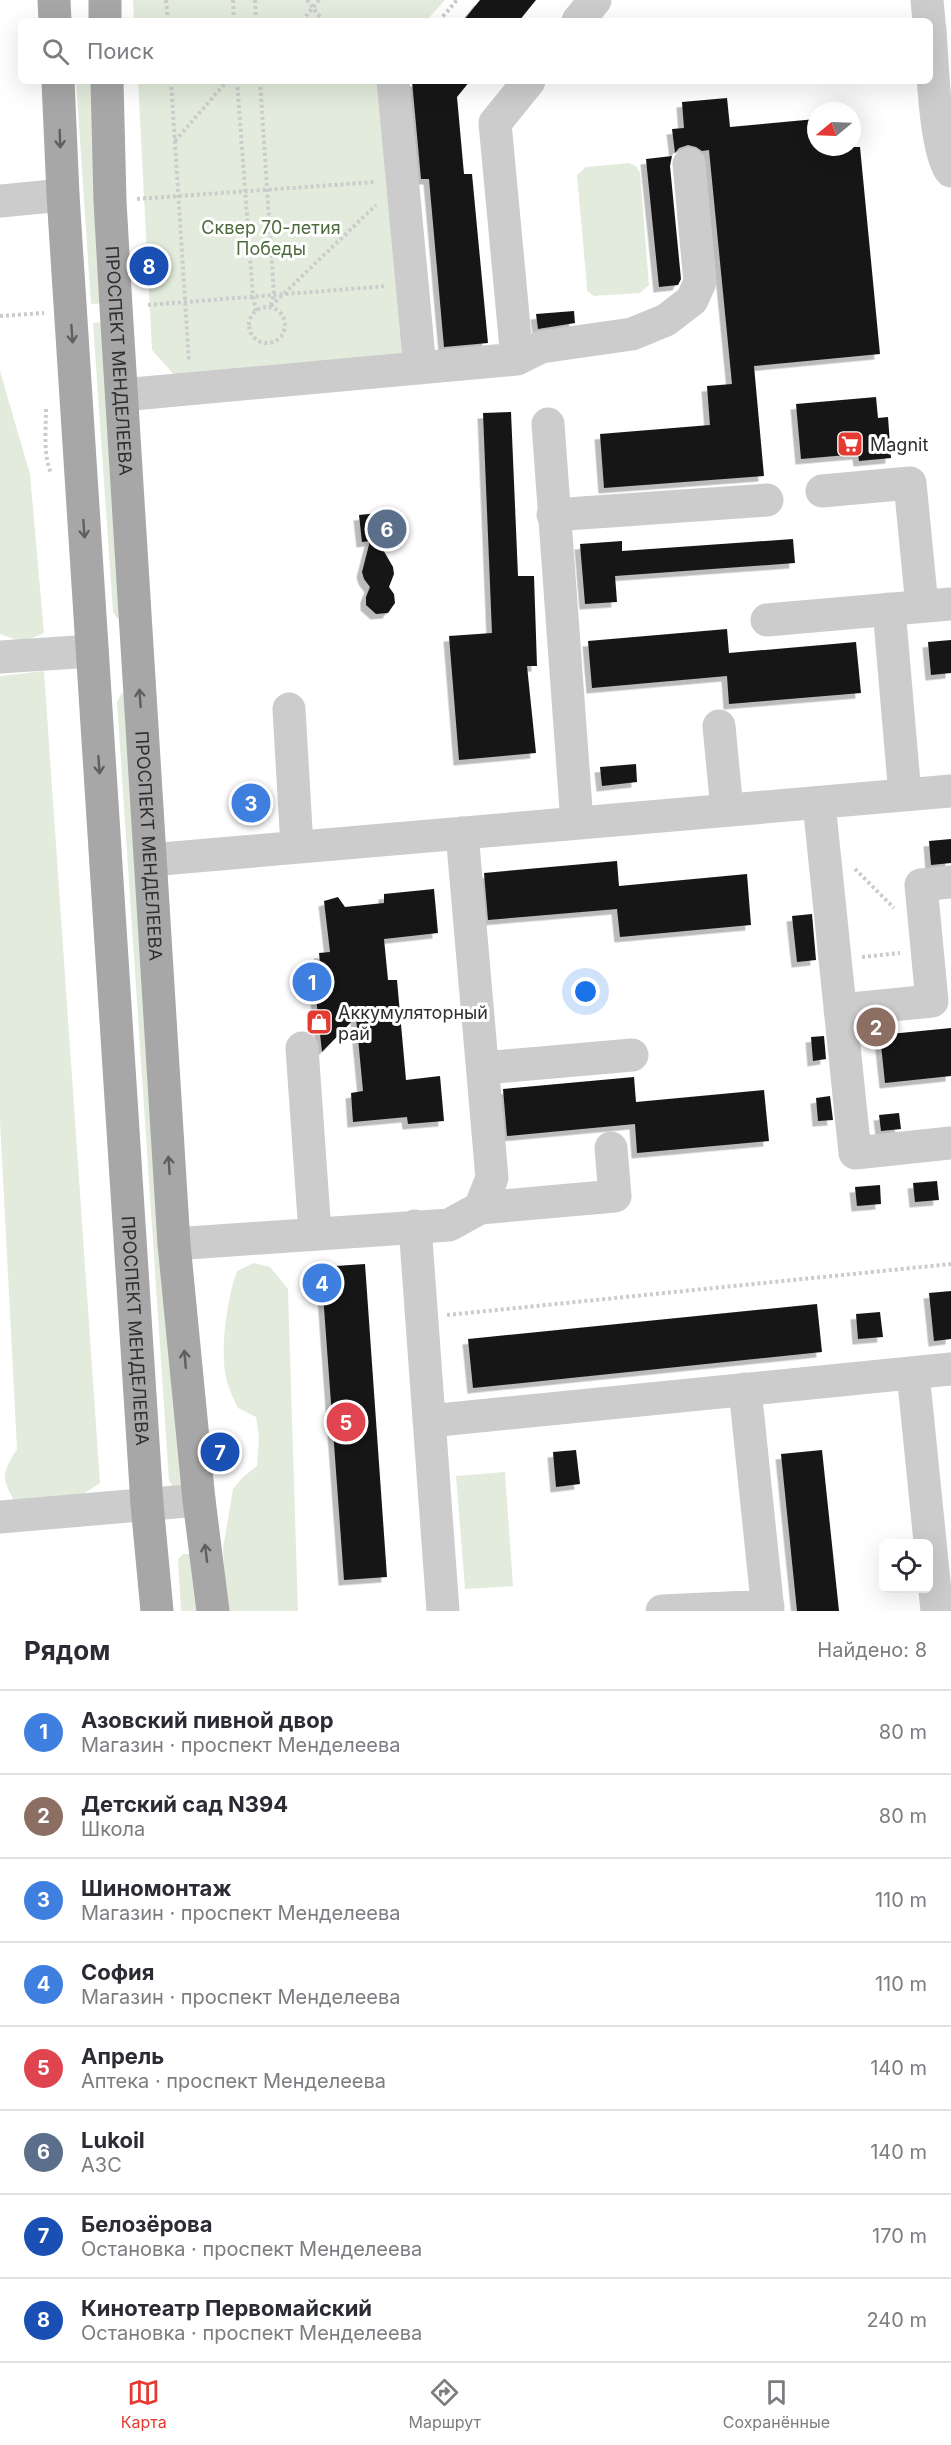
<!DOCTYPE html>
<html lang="ru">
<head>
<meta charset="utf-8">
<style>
	:root { --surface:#fff; --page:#f2f2f3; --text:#2b2b33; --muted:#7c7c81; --line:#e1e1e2; --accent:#e43a32 }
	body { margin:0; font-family:Inter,sans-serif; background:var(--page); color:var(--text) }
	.controls { position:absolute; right:18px; bottom:18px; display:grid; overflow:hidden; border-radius:9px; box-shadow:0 6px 24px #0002 }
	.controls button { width:54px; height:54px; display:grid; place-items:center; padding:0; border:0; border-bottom:2px solid var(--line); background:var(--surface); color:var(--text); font:30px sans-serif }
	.compass { position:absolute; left:807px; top:102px; width:54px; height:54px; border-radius:50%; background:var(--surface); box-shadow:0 6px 24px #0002; rotate:251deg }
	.you { position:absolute; left:586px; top:992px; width:21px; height:21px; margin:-15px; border:4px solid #fff; border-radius:50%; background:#1a73e8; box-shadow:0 0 0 9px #1a73e833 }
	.badge { display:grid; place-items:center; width:39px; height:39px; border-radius:50%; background:var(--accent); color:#fff; font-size:20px; font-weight:700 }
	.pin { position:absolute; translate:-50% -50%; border:3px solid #fff; box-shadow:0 2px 6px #0006 }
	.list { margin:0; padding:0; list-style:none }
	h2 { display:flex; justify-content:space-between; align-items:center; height:78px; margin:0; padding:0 24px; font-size:26px }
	h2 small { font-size:20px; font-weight:400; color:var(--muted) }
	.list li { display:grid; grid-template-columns:39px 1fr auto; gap:18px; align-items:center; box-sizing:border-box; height:84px; padding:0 24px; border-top:2px solid var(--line) }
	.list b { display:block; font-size:22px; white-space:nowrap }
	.list p { margin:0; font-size:20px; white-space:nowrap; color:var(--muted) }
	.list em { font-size:20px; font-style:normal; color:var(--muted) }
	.icon { flex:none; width:33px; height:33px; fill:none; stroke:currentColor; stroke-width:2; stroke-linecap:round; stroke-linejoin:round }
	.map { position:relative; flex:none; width:951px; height:1611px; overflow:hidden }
	.search { position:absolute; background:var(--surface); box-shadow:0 6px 24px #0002; left:18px; right:18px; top:18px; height:66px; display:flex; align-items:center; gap:15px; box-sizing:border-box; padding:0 21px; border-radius:9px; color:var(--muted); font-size:22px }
	.sheet { height:750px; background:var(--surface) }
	nav { display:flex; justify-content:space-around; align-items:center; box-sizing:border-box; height:84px; border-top:2px solid var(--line); background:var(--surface); font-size:16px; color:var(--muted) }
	nav a { display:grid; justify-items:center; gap:3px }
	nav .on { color:var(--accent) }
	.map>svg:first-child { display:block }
	.green { fill:#e3ecdc }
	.building { fill:#161616; filter:url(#shadow) }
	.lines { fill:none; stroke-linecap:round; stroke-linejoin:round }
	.path { stroke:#ccc; stroke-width:4; stroke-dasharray:3 3; stroke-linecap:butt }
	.minor { stroke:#ccc; stroke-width:33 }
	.major { stroke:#a7a7a7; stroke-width:33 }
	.oneway { stroke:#5f5f5f }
	.labels { text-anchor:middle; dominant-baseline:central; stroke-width:6; stroke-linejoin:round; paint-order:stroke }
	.park-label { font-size:18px; fill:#4c6a3c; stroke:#fff }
	.street-label { font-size:18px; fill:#2f2f2f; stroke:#fff }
	.poi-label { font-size:18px; fill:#2f2f2f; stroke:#fff; text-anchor:start }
</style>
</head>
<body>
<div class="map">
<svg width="951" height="1611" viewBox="0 0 951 1611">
	<defs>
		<filter id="shadow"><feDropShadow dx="-5.5" dy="5.5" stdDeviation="0" flood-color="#0004"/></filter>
	</defs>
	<rect width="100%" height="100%" fill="#fff"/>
	<path class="green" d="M133,0H445L426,21H134Z
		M76,81H92L106,303L91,304Z
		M138,81H383L408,356L177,378L152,350Z
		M629,163L636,166L640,173L649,285L640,293L594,296L587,291V287L577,175L586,167Z
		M110,321L121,618H117L113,612L93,323Z
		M0,371L30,474L44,633L23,642L0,634Z
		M44,671L100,1483L77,1498L17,1506C2,1478 0,1476 17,1449L0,1121V676Z
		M127,691L184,1484L174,1488L169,1481L117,702L121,694Z
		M254,1263L270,1267L288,1289L298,1611H227L223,1548L233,1489L243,1477L257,1466L259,1437L256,1417L238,1408C234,1400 230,1391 227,1382C219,1354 227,1298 237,1271Z
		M505,1472L513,1586L465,1589L456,1476Z
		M183,1554H190L198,1611H181L178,1559Z"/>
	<path class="building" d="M480,0H536L519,21H463Z
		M412,81H470L457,97L464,174H472L488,343L444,347L429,179H421Z
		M727,98L730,127L816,119V147H860L880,354L754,366L764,476L604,488L600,434L710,425L707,386L732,384L709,150L702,151L696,147L688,145L679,148L675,153L672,129L684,128L682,102Z
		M672,156L670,166L681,279L678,285L659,287L646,159Z
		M574,311L575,323L538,329L536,314Z
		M876,397L878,418L888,417L891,458L859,461L858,454L801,459L796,404Z
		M511,412L518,576H534L537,666H527L536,753L459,760L449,636L492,633L483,413Z
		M389,512L392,539L378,541L393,567L394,574L389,587L394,594L395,603L388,613L376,614L366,605V597L370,587L364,579L362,572L370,541L362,542L359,515Z
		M793,539L795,563L615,576L617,602L585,604L580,544L622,541V551Z
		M727,629L729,653L856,642L861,693L729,704L727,676L592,688L588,641Z
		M951,640V673L931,675L928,642Z
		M636,764L637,782L602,786L600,767Z
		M951,839V863L931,865L929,841Z
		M617,861L619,886L747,874L751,925L620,937L617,909L488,920L484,873Z
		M434,889L438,933L384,939L388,980H397L406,1080L440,1076L444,1121L408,1124L407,1117L353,1122L351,1093L363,1091L356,1017L322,1052L316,997H314L311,973L321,972L319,953L330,952L324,901L338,897L345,907L384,903V894Z
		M812,914L816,960L797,962L792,916Z
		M951,1028V1076L885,1083L880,1035Z
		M824,1036L826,1059L813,1061L811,1037Z
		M634,1077L636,1102L764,1090L769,1141L637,1153L635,1124L507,1136L503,1089Z
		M830,1096L833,1120L818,1121L816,1098Z
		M899,1113L901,1129L881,1131L879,1115Z
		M937,1181L939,1200L915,1202L913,1183Z
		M880,1185L881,1204L857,1206L855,1187Z
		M365,1264L387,1577L344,1580L321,1267Z
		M951,1291V1339L934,1341L929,1293Z
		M817,1304L822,1352L473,1388L468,1339Z
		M880,1312L883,1337L858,1339L856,1314Z
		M576,1450L580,1484L556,1487L553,1452Z
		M822,1450L839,1611H797L781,1454Z"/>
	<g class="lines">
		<path class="path" d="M166,0L168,21
			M233,0L234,21
			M255,0L256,21
			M307,0L323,21
			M302,21L319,0
			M439,21L457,0
			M171,81L189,362
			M237,81L253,296L256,312
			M260,81L274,294L270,308
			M175,141L227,81
			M137,199L375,182
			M148,305L387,286
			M271,306L376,205
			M249 325a18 18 0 1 1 36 0a18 18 0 1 1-36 0Z
			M0,316L44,313
			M46,409C46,430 43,454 51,473
			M855,869L894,908
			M862,957L900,953
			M447,1315L951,1264"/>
		<path class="minor" d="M927,0L929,21
			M578,21L595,0
			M930,29C932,57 935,155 951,171
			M393,81L420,368
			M0,201L63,195
			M517,359L541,347L632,334L666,320L692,300L700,282L689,164
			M122,395L517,359L495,123L529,81
			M548,424L577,823
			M822,491L910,483L922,606
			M553,515L767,500
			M889,609L905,795
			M767,620L951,604
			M0,657L92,651
			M289,709L297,847
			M719,726L727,810
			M819,803L855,1153L951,1143
			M150,860L951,791
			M840,1010L932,1001L921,885L951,882
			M302,1048L315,1233
			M483,1068L632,1055
			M480,1208L615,1196L611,1148
			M415,1226L443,1611
			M174,1244L449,1225L480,1208L492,1178L462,833
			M913,1373L937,1611
			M745,1389L768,1611
			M429,1421L951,1369
			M0,1517L199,1500
			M662,1611L768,1606"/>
		<g class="major">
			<path d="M54,0L55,21"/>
			<path d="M105,0V21"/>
			<path id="s1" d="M58,81L63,195L147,1504L157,1611"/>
			<path id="s2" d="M107,81L110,201L116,307L174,1244L199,1500L213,1611"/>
		</g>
	</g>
	<defs><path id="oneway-shaft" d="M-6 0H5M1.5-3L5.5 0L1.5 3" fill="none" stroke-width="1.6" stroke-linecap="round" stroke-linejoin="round" transform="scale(1.5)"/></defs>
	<g class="oneway">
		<use href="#oneway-shaft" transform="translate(60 139) rotate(88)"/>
		<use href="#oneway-shaft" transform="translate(72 334) rotate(86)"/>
		<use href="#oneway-shaft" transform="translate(84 529) rotate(86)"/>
		<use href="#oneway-shaft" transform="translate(140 698) rotate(-94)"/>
		<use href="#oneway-shaft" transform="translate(99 765) rotate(86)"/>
		<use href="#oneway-shaft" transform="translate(169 1165) rotate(-94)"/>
		<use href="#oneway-shaft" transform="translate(185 1359) rotate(-95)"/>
		<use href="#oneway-shaft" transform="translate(206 1553) rotate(-97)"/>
	</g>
	<defs>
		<g id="supermarket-square" transform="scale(1.35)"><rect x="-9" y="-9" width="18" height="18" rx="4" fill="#e43a32" stroke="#fff"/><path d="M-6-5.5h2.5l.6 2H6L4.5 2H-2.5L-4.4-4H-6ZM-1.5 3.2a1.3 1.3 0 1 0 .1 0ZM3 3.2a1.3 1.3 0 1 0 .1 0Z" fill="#fff"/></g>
		<g id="shop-square" transform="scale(1.35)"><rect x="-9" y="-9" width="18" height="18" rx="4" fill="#e43a32" stroke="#fff"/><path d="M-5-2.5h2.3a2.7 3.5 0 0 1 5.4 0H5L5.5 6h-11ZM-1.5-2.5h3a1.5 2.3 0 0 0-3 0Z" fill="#fff"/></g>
	</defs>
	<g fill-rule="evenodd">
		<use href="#supermarket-square" x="850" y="444"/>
		<use href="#shop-square" x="319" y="1022"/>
	</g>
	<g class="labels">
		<g class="park-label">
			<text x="271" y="227">Сквер 70-летия<tspan x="271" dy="21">Победы</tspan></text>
		</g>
		<g class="street-label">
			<text stroke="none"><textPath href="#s2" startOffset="280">ПРОСПЕКТ МЕНДЕЛЕЕВА</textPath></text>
			<text stroke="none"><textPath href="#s2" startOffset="766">ПРОСПЕКТ МЕНДЕЛЕЕВА</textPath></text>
			<text stroke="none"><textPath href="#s1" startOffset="1252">ПРОСПЕКТ МЕНДЕЛЕЕВА</textPath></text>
		</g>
		<g class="poi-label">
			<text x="870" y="444">Magnit</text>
			<text x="338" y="1012">Аккумуляторный<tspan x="338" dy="21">рай</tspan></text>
		</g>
	</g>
</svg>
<div class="controls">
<button><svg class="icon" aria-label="locate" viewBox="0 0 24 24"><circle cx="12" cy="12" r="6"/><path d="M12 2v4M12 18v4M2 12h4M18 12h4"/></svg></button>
</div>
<svg class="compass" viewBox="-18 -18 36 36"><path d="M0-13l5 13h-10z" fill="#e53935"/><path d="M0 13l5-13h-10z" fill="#7c7c81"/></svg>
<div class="you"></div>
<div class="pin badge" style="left:312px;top:982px;background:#3f7fe0">1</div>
<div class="pin badge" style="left:876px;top:1027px;background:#8d6e63">2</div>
<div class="pin badge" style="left:251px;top:803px;background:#3f7fe0">3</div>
<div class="pin badge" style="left:322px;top:1283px;background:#3f7fe0">4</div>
<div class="pin badge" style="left:346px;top:1422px;background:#e0444e">5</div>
<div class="pin badge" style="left:387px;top:529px;background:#5c6f8a">6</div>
<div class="pin badge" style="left:220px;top:1452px;background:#1a4fb4">7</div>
<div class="pin badge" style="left:149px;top:266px;background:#1a4fb4">8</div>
<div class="search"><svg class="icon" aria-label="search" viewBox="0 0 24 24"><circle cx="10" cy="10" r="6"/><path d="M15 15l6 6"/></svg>Поиск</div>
</div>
<section class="sheet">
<h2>Рядом<small>Найдено: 8</small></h2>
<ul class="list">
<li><span class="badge" style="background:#3f7fe0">1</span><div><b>Азовский пивной двор</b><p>Магазин · проспект Менделеева</p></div><em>80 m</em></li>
<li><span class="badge" style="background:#8d6e63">2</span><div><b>Детский сад N394</b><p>Школа</p></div><em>80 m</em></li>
<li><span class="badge" style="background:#3f7fe0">3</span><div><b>Шиномонтаж</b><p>Магазин · проспект Менделеева</p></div><em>110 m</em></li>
<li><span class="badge" style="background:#3f7fe0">4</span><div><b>София</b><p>Магазин · проспект Менделеева</p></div><em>110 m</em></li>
<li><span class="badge" style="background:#e0444e">5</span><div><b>Апрель</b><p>Аптека · проспект Менделеева</p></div><em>140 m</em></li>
<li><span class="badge" style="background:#5c6f8a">6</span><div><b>Lukoil</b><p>АЗС</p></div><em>140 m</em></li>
<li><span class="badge" style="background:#1a4fb4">7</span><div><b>Белозёрова</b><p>Остановка · проспект Менделеева</p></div><em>170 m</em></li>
<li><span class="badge" style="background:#1a4fb4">8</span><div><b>Кинотеатр Первомайский</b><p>Остановка · проспект Менделеева</p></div><em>240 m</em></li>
</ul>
</section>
<nav>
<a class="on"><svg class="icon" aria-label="map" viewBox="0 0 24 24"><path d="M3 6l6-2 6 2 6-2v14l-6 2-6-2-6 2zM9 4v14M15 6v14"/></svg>Карта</a>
<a><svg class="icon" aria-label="directions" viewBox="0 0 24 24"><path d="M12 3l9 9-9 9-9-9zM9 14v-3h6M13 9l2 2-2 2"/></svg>Маршрут</a>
<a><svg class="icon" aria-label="saved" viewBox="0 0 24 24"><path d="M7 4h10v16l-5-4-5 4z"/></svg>Сохранённые</a>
</nav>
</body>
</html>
